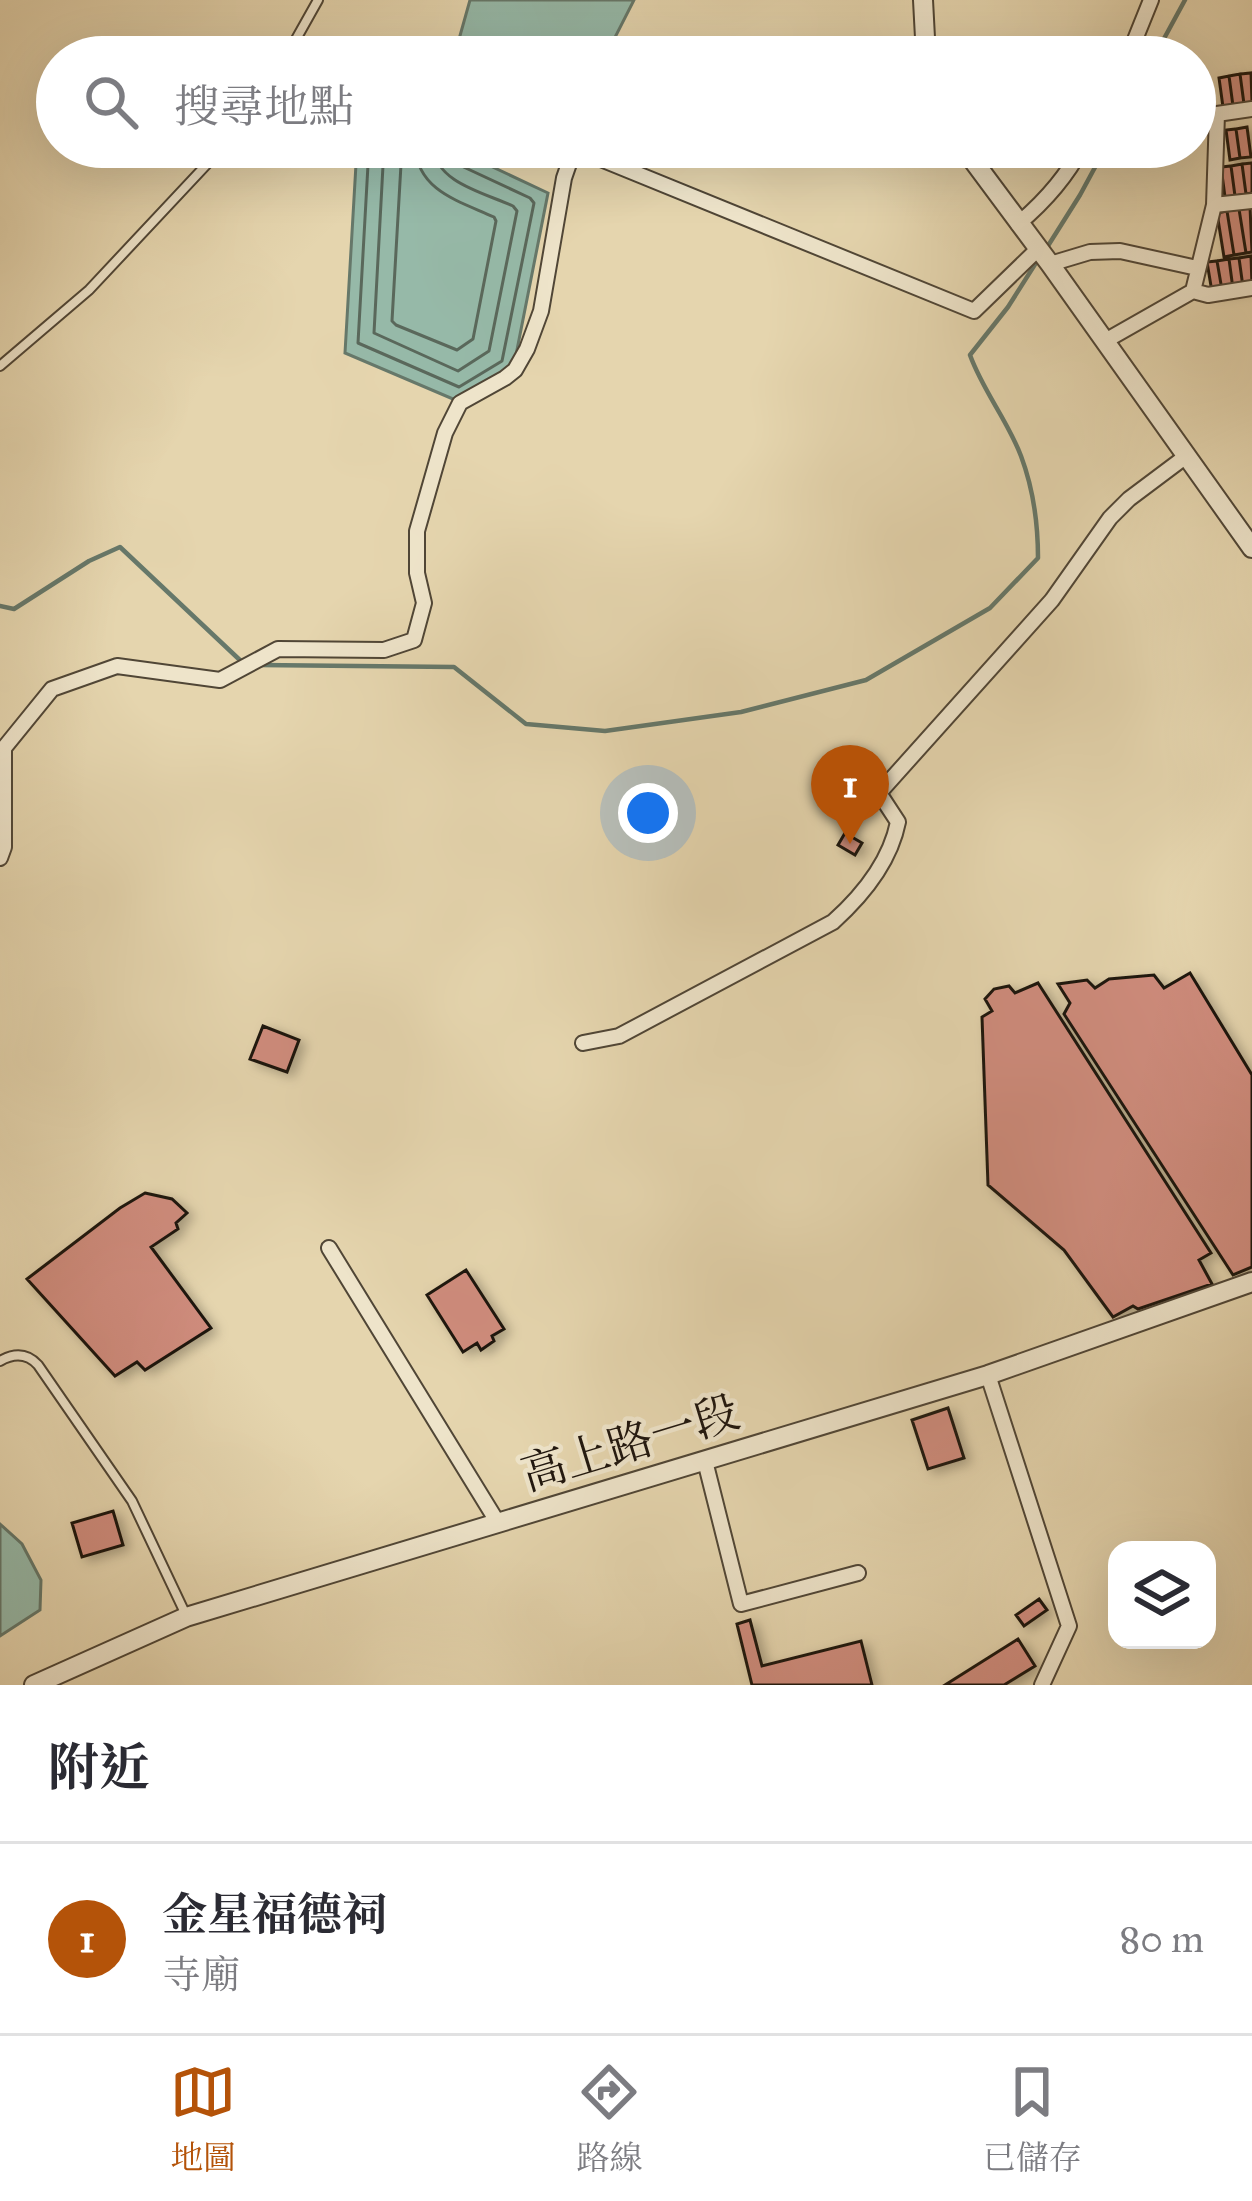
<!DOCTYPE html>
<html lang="zh-TW">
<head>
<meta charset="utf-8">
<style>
	:root { --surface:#fff; --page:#f7f7f7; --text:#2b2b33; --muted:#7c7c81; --line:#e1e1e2; --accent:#b45309 }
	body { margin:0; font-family:"IM FELL Great Primer","Noto Serif TC",serif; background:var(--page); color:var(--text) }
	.controls { position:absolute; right:36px; bottom:36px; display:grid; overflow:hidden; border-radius:24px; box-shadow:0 12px 48px #0002 }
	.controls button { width:108px; height:108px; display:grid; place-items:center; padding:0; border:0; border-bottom:3px solid var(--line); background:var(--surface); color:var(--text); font:60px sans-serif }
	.you { position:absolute; left:648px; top:813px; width:42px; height:42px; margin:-30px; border:9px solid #fff; border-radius:50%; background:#1a73e8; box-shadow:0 0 0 18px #1a73e833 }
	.badge { display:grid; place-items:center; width:78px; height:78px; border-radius:50%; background:var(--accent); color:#fff; font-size:39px; font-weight:700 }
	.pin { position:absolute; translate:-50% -99px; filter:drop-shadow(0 3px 6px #0008) }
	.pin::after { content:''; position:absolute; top:63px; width:42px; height:36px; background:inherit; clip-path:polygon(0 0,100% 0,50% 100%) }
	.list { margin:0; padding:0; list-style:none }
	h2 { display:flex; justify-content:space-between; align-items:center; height:156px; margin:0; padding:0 48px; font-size:51px }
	h2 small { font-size:39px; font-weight:400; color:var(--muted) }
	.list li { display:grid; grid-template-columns:78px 1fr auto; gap:36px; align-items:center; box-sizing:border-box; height:192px; padding:0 48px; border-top:3px solid var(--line) }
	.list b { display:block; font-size:45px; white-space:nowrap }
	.list p { margin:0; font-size:39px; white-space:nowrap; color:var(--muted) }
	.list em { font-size:39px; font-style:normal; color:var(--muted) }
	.icon { flex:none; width:66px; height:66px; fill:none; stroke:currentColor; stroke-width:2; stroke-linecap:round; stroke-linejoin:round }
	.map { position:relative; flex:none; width:1252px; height:1685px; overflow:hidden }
	.search { position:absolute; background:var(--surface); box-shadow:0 12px 48px #0002; left:36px; right:36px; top:36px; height:132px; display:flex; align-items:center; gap:30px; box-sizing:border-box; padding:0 42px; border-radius:66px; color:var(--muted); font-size:45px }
	.sheet { height:348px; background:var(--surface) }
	nav { display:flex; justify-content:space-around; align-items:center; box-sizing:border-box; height:168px; border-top:3px solid var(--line); background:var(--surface); font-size:33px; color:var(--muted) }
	nav a { display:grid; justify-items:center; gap:6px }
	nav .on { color:var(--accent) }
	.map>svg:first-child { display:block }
	.water { fill:#96b9a8; stroke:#66786a; stroke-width:3 }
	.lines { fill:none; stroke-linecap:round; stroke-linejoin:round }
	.shore { stroke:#5a685b; stroke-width:3 }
	.stream { stroke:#66786a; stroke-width:4.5 }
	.building { fill:#cf8c7d; stroke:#1f160e; stroke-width:3; filter:url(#shadow) }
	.service-casing { stroke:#504636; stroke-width:12 }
	.minor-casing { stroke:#504636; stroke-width:18 }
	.tertiary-casing { stroke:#504636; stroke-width:22 }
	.service { stroke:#eee4ca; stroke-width:8 }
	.minor { stroke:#eee4ca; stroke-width:14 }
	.tertiary { stroke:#eee4ca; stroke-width:18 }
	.labels { text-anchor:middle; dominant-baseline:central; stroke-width:9; stroke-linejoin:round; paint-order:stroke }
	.street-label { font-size:45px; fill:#1f160e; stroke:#eee4ca }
</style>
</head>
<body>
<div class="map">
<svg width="1252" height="1685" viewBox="0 0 1252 1685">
	<defs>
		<filter id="shadow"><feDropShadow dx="6" dy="4" stdDeviation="6" flood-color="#0004"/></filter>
	</defs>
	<rect width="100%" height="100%" fill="#e5d5ae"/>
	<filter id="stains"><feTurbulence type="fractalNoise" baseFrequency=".00167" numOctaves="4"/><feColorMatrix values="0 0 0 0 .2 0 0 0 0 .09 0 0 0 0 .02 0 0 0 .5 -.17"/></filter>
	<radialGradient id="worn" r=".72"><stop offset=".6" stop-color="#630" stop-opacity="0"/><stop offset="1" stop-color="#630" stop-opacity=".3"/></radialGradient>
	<path class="water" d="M470,0H634L605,57H454Z
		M357,147H450L548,193L513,370L460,402L345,353Z
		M0,1524L22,1544L41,1580L40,1610L0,1636Z"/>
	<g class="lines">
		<path class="shore" d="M369,147L358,343L459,387L502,361L534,203L530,198L455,163L450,156L449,147
			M384,147L374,333L458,371L489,351L517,211L513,206C485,193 436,183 433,147
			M402,147L392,321L396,325L457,350L473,339L496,221L494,217C459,201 418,191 415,147"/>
		<path class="stream" d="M1154,57L1185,0
			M1046,249L1080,195L1106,147
			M0,606L14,609L89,561L120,547L243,663
			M259,665L454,667L526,724L605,731L741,712L866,680L990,608L1038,558C1038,524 1033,488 1021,456C1008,421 983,391 970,355L1008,307L1039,258"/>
	</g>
	<path class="building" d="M1251,73L1252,103L1244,104L1240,74Z
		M1240,74L1244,104L1233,106L1229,76Z
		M1229,76L1233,106L1223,107L1219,78Z
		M1247,127L1251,157L1240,158L1236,129Z
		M1236,129L1240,158L1230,160L1226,130Z
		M1252,163V193L1246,194L1242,164Z
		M1242,164L1246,194L1235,196L1231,166Z
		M1231,166L1235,196L1225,197L1221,167Z
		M1250,207L1252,252L1246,253L1239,209Z
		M1239,209L1246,253L1234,255L1227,211Z
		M1227,211L1234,255L1224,257L1217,213Z
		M1251,256L1252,286L1243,287L1239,258Z
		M1239,258L1243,287L1233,289L1229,259Z
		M1229,259L1233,289L1222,290L1217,261Z
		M1217,261L1222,290L1212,292L1207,262Z
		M845,833L862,843L855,855L838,845Z
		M1190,973L1252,1075V1267L1233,1275L1064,1014L1070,1003L1058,984L1087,980L1095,988L1109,979L1154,975L1164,988Z
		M1038,983L1211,1253L1199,1260L1212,1284L1138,1309L1133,1306L1113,1317L1064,1250L988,1185L982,1017L992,1011L985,999L994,989L1009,986L1015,993Z
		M263,1026L299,1040L287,1072L250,1059Z
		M145,1193L172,1199L187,1213L176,1223L178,1229L151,1247L211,1328L145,1370L137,1362L115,1376L27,1279L120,1208Z
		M466,1270L504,1329L492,1336L494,1341L481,1350L477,1343L463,1352L427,1295Z
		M948,1408L964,1458L928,1469L912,1420Z
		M113,1511L123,1545L82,1557L72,1523Z
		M1039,1599L1047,1610L1024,1626L1016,1615Z
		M750,1620L762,1666L861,1641L872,1685H752L737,1624Z
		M1018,1639L1035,1666L1004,1685H945Z"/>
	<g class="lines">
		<g class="service-casing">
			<path id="service" d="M286,57L318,0
				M0,366L89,290L223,147
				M0,1361C14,1353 27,1353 38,1365L132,1501L186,1615"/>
		</g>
		<g class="minor-casing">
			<path id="minor" d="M1128,57L1151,0
				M1214,205L1252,201
				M1018,224C1043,203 1067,176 1082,147
				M1050,264L1090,252L1120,251L1197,268
				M1193,291L1214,205L1217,114L1252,109
				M1105,341L1193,291L1208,295L1252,288
				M0,858L4,847V748L52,689L117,666L220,680L278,649L384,650L414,640L424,603L417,573V531L445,433L460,403L505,378L515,370L527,349L541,311L564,178L573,152L586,153L974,311L1038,249
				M583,1043L619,1036L833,922C863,895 890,862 898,822L879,793L1052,600L1110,518L1129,499L1185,457
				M329,1248L498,1523
				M988,1375L1069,1626L1042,1685
				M705,1461L741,1604L858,1573"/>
		</g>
		<g class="tertiary-casing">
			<path id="tertiary" d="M923,0L926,57
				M963,147L1050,264L1252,548
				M34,1685L186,1617L988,1375L1252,1282"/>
		</g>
		<use href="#service" class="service"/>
		<use href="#minor" class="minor"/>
		<use href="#tertiary" class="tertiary"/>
	</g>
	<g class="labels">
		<g class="street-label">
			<text transform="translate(630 1443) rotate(-17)">高上路一段</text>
		</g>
	</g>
	<rect width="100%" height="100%" filter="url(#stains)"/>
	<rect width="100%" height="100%" fill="url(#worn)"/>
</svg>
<div class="controls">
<button><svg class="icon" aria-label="layers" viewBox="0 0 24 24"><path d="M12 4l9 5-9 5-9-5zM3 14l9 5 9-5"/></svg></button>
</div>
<div class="you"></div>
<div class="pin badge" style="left:850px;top:844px">1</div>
<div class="search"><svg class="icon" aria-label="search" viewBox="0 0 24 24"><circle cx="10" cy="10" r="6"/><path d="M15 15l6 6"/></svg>搜尋地點</div>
</div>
<section class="sheet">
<h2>附近<small></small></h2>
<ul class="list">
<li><span class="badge">1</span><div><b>金星福德祠</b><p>寺廟</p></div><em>80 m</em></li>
</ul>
</section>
<nav>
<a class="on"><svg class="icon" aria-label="map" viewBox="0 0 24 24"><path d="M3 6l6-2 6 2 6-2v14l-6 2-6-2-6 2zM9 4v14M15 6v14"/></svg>地圖</a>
<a><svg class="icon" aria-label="directions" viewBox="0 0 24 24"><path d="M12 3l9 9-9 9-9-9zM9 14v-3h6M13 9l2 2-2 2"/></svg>路線</a>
<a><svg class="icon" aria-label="saved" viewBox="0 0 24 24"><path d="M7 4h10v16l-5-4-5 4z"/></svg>已儲存</a>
</nav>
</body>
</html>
